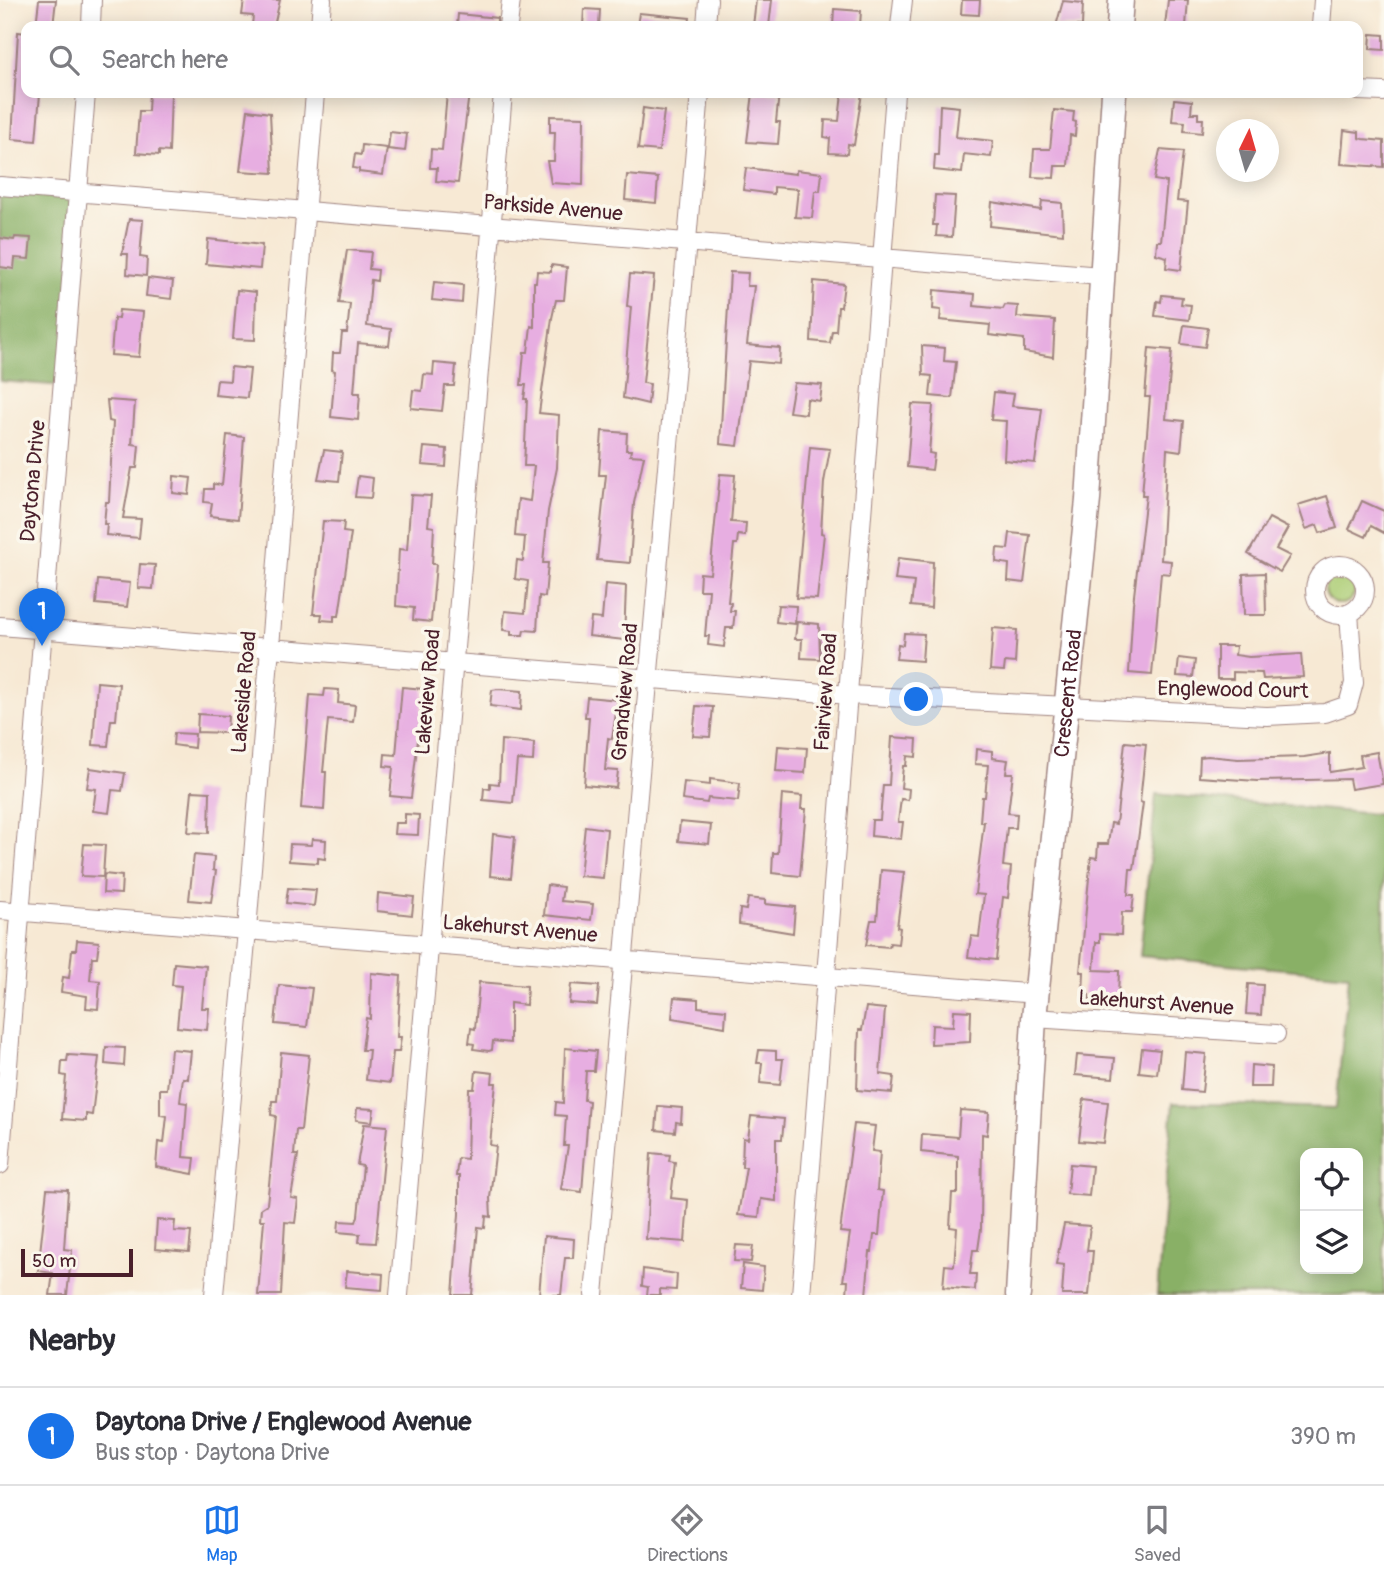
<!DOCTYPE html>
<html lang="en">
<head>
<meta charset="utf-8">
<style>
	:root { --surface:#fff; --page:#f2f2f3; --text:#2b2b33; --muted:#7c7c81; --line:#e1e1e2; --accent:#1a73e8 }
	body { margin:0; font-family:Pangolin,sans-serif; background:var(--page); color:var(--text) }
	.controls { position:absolute; right:21px; bottom:21px; display:grid; overflow:hidden; border-radius:14px; box-shadow:0 4px 18px #0003 }
	.controls button { width:63px; height:63px; display:grid; place-items:center; padding:0; border:0; border-bottom:2px solid var(--line); background:var(--surface); color:var(--text); font:35px sans-serif }
	.compass { position:absolute; left:1216px; top:119px; width:63px; height:63px; border-radius:50%; background:var(--surface); box-shadow:0 4px 18px #0003; rotate:5deg }
	.scale { position:absolute; left:21px; bottom:18px; width:112px; box-sizing:border-box; padding-left:7px; border:4px solid #4a1f2b; border-top:0; font-size:19px; line-height:24px; white-space:nowrap; color:#4a1f2b; -webkit-text-stroke:5px #fbf7ec; paint-order:stroke }
	.you { position:absolute; left:917px; top:700px; width:24px; height:24px; margin:-18px; border:5px solid #fff; border-radius:50%; background:#1a73e8; box-shadow:0 0 0 10px #1a73e833 }
	.badge { display:grid; place-items:center; width:46px; height:46px; border-radius:50%; background:var(--accent); color:#fff; font-size:23px; font-weight:700 }
	.pin { position:absolute; translate:-50% -58px; filter:drop-shadow(0 2px 4px #0008) }
	.pin::after { content:''; position:absolute; top:37px; width:24px; height:21px; background:inherit; clip-path:polygon(0 0,100% 0,50% 100%) }
	.list { margin:0; padding:0; list-style:none }
	h2 { display:flex; justify-content:space-between; align-items:center; height:91px; margin:0; padding:0 28px; font-size:30px }
	h2 small { font-size:23px; font-weight:400; color:var(--muted) }
	.list li { display:grid; grid-template-columns:46px 1fr auto; gap:21px; align-items:center; box-sizing:border-box; height:98px; padding:0 28px; border-top:2px solid var(--line) }
	.list b { display:block; font-size:26px; white-space:nowrap }
	.list p { margin:0; font-size:23px; white-space:nowrap; color:var(--muted) }
	.list em { font-size:23px; font-style:normal; color:var(--muted) }
	.icon { flex:none; width:38px; height:38px; fill:none; stroke:currentColor; stroke-width:2; stroke-linecap:round; stroke-linejoin:round }
	.map { position:relative; flex:none; width:1384px; height:1295px; overflow:hidden }
	.search { position:absolute; background:var(--surface); box-shadow:0 4px 18px #0003; left:21px; right:21px; top:21px; height:77px; display:flex; align-items:center; gap:18px; box-sizing:border-box; padding:0 24px; border-radius:14px; color:var(--muted); font-size:26px }
	.sheet { height:189px; background:var(--surface) }
	nav { display:flex; justify-content:space-around; align-items:center; box-sizing:border-box; height:98px; border-top:2px solid var(--line); background:var(--surface); font-size:19px; color:var(--muted) }
	nav a { display:grid; justify-items:center; gap:4px }
	nav .on { color:var(--accent) }
	.map>svg:first-child { display:block }
	.green { fill:#accd75; stroke:#7b7650; stroke-width:2 }
	.forest { fill:#89b066; stroke:#6a6848; stroke-width:2; fill-rule:evenodd }
	.building { fill:#e7aee1 }
	.lines { fill:none; stroke-linecap:round; stroke-linejoin:round }
	.street-casing { stroke:#a08480; stroke-width:20 }
	.secondary-casing { stroke:#a08480; stroke-width:27 }
	.street { stroke:#fff; stroke-width:18 }
	.secondary { stroke:#fff; stroke-width:24 }
	.labels { text-anchor:middle; dominant-baseline:central; stroke-width:7; stroke-linejoin:round; paint-order:stroke }
	.street-label { font-size:21px; fill:#4a1f2b; stroke:#fbf7ec }
</style>
</head>
<body>
<div class="map">
<svg width="1384" height="1295" viewBox="0 0 1384 1295">
	<rect width="100%" height="100%" fill="#fbf7ec"/>
	<filter id="ink" filterUnits="userSpaceOnUse"><feTurbulence type="fractalNoise" baseFrequency=".0143" numOctaves="2"/><feDisplacementMap in="SourceGraphic" scale="14" xChannelSelector="R" yChannelSelector="G"/><feConvolveMatrix kernelMatrix="1 2 1 2 8 2 1 2 1" color-interpolation-filters="sRGB"/></filter>
	<filter id="wash" filterUnits="userSpaceOnUse"><feTurbulence type="fractalNoise" baseFrequency=".00686" numOctaves="4" result="noise"/><feDisplacementMap in="SourceGraphic" scale="28" xChannelSelector="R" yChannelSelector="G"/><feGaussianBlur stdDeviation="1.57" result="paint"/><feColorMatrix in="noise" values="0 0 0 0 0 0 0 0 0 0 0 0 0 0 0 0 0 1.4 0 .05"/><feComposite in="paint" operator="in"/></filter>
	<g filter="url(#wash)">
		<rect width="100%" height="100%" fill="#f7e9d4"/>
		<path class="green" d="M1325 589a15 15 0 1 1 30 0a15 15 0 1 1-30 0Z"/>
		<path class="forest" d="M0,187L79,194L64,386L0,381Z
			M1156,794L1384,815V1295H1157L1173,1103L1336,1108L1349,975L1140,956ZM1358,1153V1269H1305V1153Z"/>
		<g id="blocks">
			<path class="building" d="M39,0H56L53,26H36Z
				M244,0H280L274,26L252,25L253,16L242,15Z
				M756,0H772L769,26H753Z
				M962,0H980L979,15L961,14Z
				M1168,0H1188L1186,26H1165Z
				M1063,1L1083,3L1082,26H1056Z
				M584,9L600,10L599,25L583,26Z
				M834,9L861,11L860,26H833Z
				M639,13L690,18L689,26H637Z
				M458,14L497,18V26H457Z
				M18,32L26,33V93L40,94L36,141L12,139Z
				M1371,34L1384,35V50L1370,49Z
				M149,93H171L169,152L159,151V155L136,153L139,111H148Z
				M447,93H469L458,183L436,181L437,168H430L431,149L442,150Z
				M753,93H779L776,122H780L778,144L747,142Z
				M842,93H862L854,145L848,144L847,154L829,153L830,138L824,137L825,120L839,121Z
				M1174,99L1192,101L1191,113H1198V119H1203L1202,133L1184,131L1185,122L1172,121Z
				M940,105L959,107L956,137L993,141L991,157L964,154L962,173L934,170L935,155H938Z
				M643,108L664,111L659,151L638,149Z
				M248,110L270,113L273,173L240,171Z
				M1054,110L1074,112L1073,121L1076,122L1075,136L1070,135L1068,166H1055L1054,178L1032,177L1034,149H1050Z
				M550,116L584,117L583,185L551,183L547,161H554L555,132H550Z
				M1344,130L1359,132V138L1363,139L1384,141V167L1341,164Z
				M390,132L407,134L405,151L388,149Z
				M362,145L387,148L383,175L359,172V169L353,168L355,154L361,155Z
				M1160,150L1183,152L1177,201L1188,202L1181,270L1166,268L1167,257L1156,254L1157,241H1161L1167,182L1154,180Z
				M746,168L796,174V170L822,173L820,191H815L812,218L795,217L798,189L774,187V194L743,190Z
				M627,175L658,178L656,203L625,200Z
				M935,195L955,196L952,237L936,236L937,225H933Z
				M1042,201L1062,203L1063,234L990,226L992,202L1041,210Z
				M129,219L143,220L140,257L147,258L146,276L127,274L128,254H122Z
				M15,237L31,238L29,259L15,258L14,269L0,267V238L14,240Z
				M208,239L262,245L260,269L206,264Z
				M347,250L371,252L369,269L378,270L377,281L371,280L367,326L391,329L389,346L358,343L354,393H360L358,420L331,417L335,371L332,370L333,353H340L342,333H347L350,304L339,303Z
				M551,265L567,267L564,300H556L552,318L539,413L559,415L557,468L548,511L543,563H548L545,597L539,596L537,631L524,630L523,635H511V631L503,630L505,611L525,613L528,581L515,579L517,560L523,561L525,537L515,536L518,499L530,501L534,466H524L527,399H524L526,385H521L524,352H528L531,326L534,327V282H536L537,271L551,272Z
				M730,272L748,273L747,286H754L747,345L780,348L779,364L749,361L738,446L720,444Z
				M630,274L654,276L643,383L650,384L648,404L623,398L631,307L627,306Z
				M148,278L173,281L171,299L146,296Z
				M814,281L844,284L841,307H838L836,331H832L830,343L811,341Z
				M434,282L463,285L462,303L432,300Z
				M237,290L256,292L255,340L233,339Z
				M934,290L975,294L974,306L1003,309L1005,305L1018,306L1017,317L1055,320L1053,357L1024,352V339L989,335L990,325L940,320L941,310L933,309Z
				M1162,295L1182,297L1181,304L1191,305L1189,320L1155,316L1157,301L1161,302Z
				M119,310L143,312L139,357L111,355L114,318L118,319Z
				M1184,325L1208,328L1205,347L1181,344Z
				M922,346L945,348L944,361L956,362L952,398L930,396L932,376L923,375Z
				M1149,348L1172,350L1166,419L1184,421L1181,451L1167,449L1161,560L1171,561L1170,574L1161,573L1152,675L1129,673L1133,604L1146,495H1142L1150,397H1145Z
				M434,363L456,365L454,386H445L442,411L411,408L413,390L422,391L424,374L433,375Z
				M231,367L250,369L247,398L215,395L217,380L230,381Z
				M794,383L822,385L820,401L807,399L806,414L789,412Z
				M994,392L1014,394L1012,406L1042,409L1035,463L1004,460L1006,421L991,420Z
				M107,400L135,402L132,444L139,445L137,468H132L123,518L141,519L139,538L106,535L107,524H104L106,502H109L113,422L109,421Z
				M912,404L933,405L929,453L934,454L932,470L907,467Z
				M602,431L627,433L626,450H631L630,455L644,456L634,503L630,563L597,560L606,475H599Z
				M227,435L244,437L238,519L210,516L212,503L204,502L205,489H213V484L222,485Z
				M424,447L447,449L446,467L422,465Z
				M810,447L830,449L824,482L821,533L824,534L817,599L796,598Z
				M324,450L342,452L339,481L318,479Z
				M720,474L735,475L731,522L746,523L745,536L738,535L737,544H734L728,602L731,603L730,611H735L733,628H726L724,647L708,645L709,636H705L709,590H699L700,573L710,574Z
				M174,476L191,478L189,495L173,493Z
				M358,476L373,478L371,498L355,497Z
				M411,495L431,496L428,526L434,527L432,564H436L431,622L413,620L414,608L396,606L399,549L407,550Z
				M1327,496L1337,528L1320,533L1317,525L1306,529L1298,505Z
				M1362,501L1384,511V533L1371,526L1366,537L1349,529Z
				M1269,518L1288,528L1276,549L1290,556L1280,572L1248,554Z
				M323,521L344,522L343,532L351,533L339,616H334V621L321,620L322,614H313Z
				M1010,533L1030,535L1024,583L1008,581L1009,564L996,562L997,548L1008,549Z
				M898,558L933,562L931,608L911,606L914,582L895,580Z
				M140,564L155,565L153,589L138,588Z
				M1265,573L1266,615H1244L1243,574Z
				M98,580L130,583L127,607L96,604Z
				M605,584L626,586L624,640L589,636L591,618L602,619Z
				M778,605L796,606L795,624L776,622Z
				M797,622L819,624L820,659L801,658L802,639H795Z
				M993,628L1017,630L1015,663L1005,662L1004,671L990,670Z
				M904,633L924,634L922,661L896,659L898,644L903,645Z
				M1217,646H1236L1235,655L1249,657L1301,654L1303,677L1263,679L1262,673L1233,672V679H1217Z
				M1179,658L1195,660L1193,677L1177,676Z
				M97,682L119,684L116,720H111L108,746L93,745Z
				M402,687L424,689L411,798L390,796L393,767L384,766L385,754L396,755Z
				M325,689L339,690L338,703L355,705L353,722L328,720L323,772H326L324,810L301,808L310,695L324,696Z
				M498,689L522,691L521,710L490,706L492,690Z
				M587,697L618,700L612,739L608,738L605,770L618,771L616,788L584,785L589,717H585Z
				M696,706L713,707L710,737L693,736Z
				M198,714L228,716L227,733L197,732Z
				M174,733L195,734L194,748L173,745Z
				M892,737L917,739L916,757L907,756L906,766H903L901,788L909,789L908,800L901,799L898,822H903L901,839L871,836L872,820H880L883,785H889Z
				M501,740L534,743L533,761L517,760L513,803L483,800L484,788L490,789V783L499,784Z
				M1125,742L1146,744L1140,802L1143,803L1134,869H1130L1128,895H1134L1132,912H1122L1121,935L1100,934V942H1096L1094,970L1119,971L1118,997L1089,999V995L1083,994L1084,972H1080L1091,857L1097,858L1098,844H1108L1111,823L1116,824Z
				M778,746L807,748L805,773L776,771Z
				M976,749L992,751V758L1008,760L1006,773H1013L1008,813L1017,814L1016,828H1007L1003,866L1011,867L1008,898L1003,897L996,960L968,957L971,936L979,937L984,895L975,894L984,822H980L982,797H985L988,765L975,764Z
				M1377,752L1383,784L1351,789L1349,779L1257,781L1199,777L1200,757L1208,756L1238,759L1304,757L1330,753V772L1362,767L1360,755Z
				M90,768L125,773L122,791L112,790L109,813L93,811L96,789L87,788Z
				M710,779L740,783L738,801L708,798L707,803L682,800L684,782L710,785Z
				M192,791L210,792L209,833L188,832Z
				M782,794L802,796L801,809H806L800,876L772,873L773,853H778Z
				M405,814L419,815L418,835L394,834L395,823H405Z
				M680,822L711,825L709,844L678,841Z
				M585,826L607,829L603,878L580,876Z
				M493,834L515,837L511,878L490,876Z
				M312,839L326,840L325,859L318,858V863L289,861L290,844L311,845Z
				M84,844L105,845L103,877L81,876Z
				M194,855L214,857L213,870L216,871L211,902L189,900Z
				M881,870L904,872L897,927L900,928L898,944L890,943L889,947L866,945L871,920H877Z
				M104,874L122,876L121,894L103,893Z
				M547,885L563,887L561,901L593,904L591,920L544,915Z
				M288,888L316,890L314,906L286,903Z
				M378,893L414,897L412,915L377,911Z
				M748,898L765,900V904L795,907L793,933L739,924L740,909L746,910Z
				M77,940L99,942L97,957H92L90,980L100,981L98,1009L86,1008L87,996L61,992L63,977L69,978L72,950H76Z
				M174,963L206,966L202,1008H209L207,1030L177,1027L181,986L172,985Z
				M371,973L401,976L397,1037H401L399,1052H393L390,1083L366,1080L369,1050H362L366,1018L370,1019Z
				M479,982L527,986L526,1005L510,1003V1043L493,1041L492,1050L489,1051L473,1049L474,1044L469,1043L471,1028L475,1029Z
				M571,984L599,986L597,1005L569,1003Z
				M1248,984L1263,985L1261,1015L1246,1014Z
				M279,985L312,988L307,1027L275,1024Z
				M674,997L698,999V1007L726,1010L725,1027L672,1018Z
				M866,1007L885,1009L880,1074L894,1076L892,1093L857,1090L859,1030H862Z
				M954,1010L971,1011L970,1042L931,1044L932,1025L953,1026Z
				M106,1047L125,1048L124,1066L105,1064Z
				M565,1048L596,1051L594,1071H586L584,1100L589,1101L582,1192L561,1189L568,1146H564L566,1116L555,1115L556,1102L563,1103Z
				M1142,1048L1160,1050L1157,1074L1139,1072Z
				M171,1049L191,1051L188,1079L183,1078L180,1102L187,1103L183,1157L195,1158L193,1174L156,1167L158,1142L164,1143L167,1116L160,1115V1089H167Z
				M759,1050L776,1051V1059H783L780,1085L760,1083L762,1063H757Z
				M281,1052L309,1055L301,1130H296L294,1155H298L291,1198L298,1199L295,1223L285,1222L281,1295H258L264,1220H260L261,1208L267,1204L276,1116L271,1115L272,1101H277Z
				M1185,1052L1206,1054L1202,1092L1182,1090Z
				M68,1055L99,1057L92,1115L86,1114V1121L62,1119L66,1076L61,1075L62,1061H67Z
				M1077,1055L1115,1058L1113,1078L1075,1075Z
				M1251,1065L1272,1067L1271,1087H1250Z
				M476,1071L493,1073L492,1083H496L490,1145L496,1146L490,1198L491,1217L486,1216L485,1228L478,1227L472,1295H453L459,1214V1176H456L458,1158L467,1159L469,1089H474Z
				M1084,1099L1108,1102L1103,1143L1079,1141Z
				M658,1106L682,1108L681,1123L676,1122L675,1132L656,1130Z
				M357,1108L374,1109L372,1122L356,1120Z
				M960,1110L989,1112L987,1135L982,1134L981,1229L978,1250H973L970,1274H976L975,1290L943,1287L945,1265L954,1266L957,1228L950,1227L952,1193H958V1156L921,1152L922,1134L958,1137Z
				M751,1116L784,1119L782,1139H776V1201L761,1199L759,1217L738,1215L746,1167H742L743,1138L748,1139Z
				M364,1124L387,1126L376,1243L359,1242L360,1234L338,1232L339,1221L356,1222L358,1216L363,1166L357,1165Z
				M854,1124L875,1126L872,1151L880,1152L877,1190L883,1191L879,1235H874L872,1252H870L866,1295L847,1294L848,1281H843L850,1233L840,1232Z
				M651,1153L670,1155L669,1161L675,1162L671,1198L688,1200L685,1242L646,1239Z
				M1070,1164L1092,1166L1089,1196L1067,1194Z
				M47,1189L68,1190L64,1249L72,1250L67,1295H50L53,1273L38,1271Z
				M157,1220L175,1221L174,1231L191,1232L189,1252L155,1249Z
				M1064,1224L1090,1226L1087,1251H1093L1089,1295H1062L1064,1265L1056,1264Z
				M544,1236L574,1239L573,1258H565L561,1295H539Z
				M736,1245L753,1246L751,1262L734,1261Z
				M743,1264L764,1267L762,1290L741,1288Z
				M643,1269L677,1274L676,1290L660,1289V1295H647L648,1287L642,1286Z
				M347,1271L383,1274L382,1290L345,1287Z"/>
		</g>
	</g>
	<g filter="url(#ink)">
		<use href="#blocks" fill-opacity="0" stroke="#a08480" stroke-width="2"/>
		<g class="lines">
			<g class="street-casing">
				<path id="street" d="M91,26L92,0
					M320,26L322,0
					M508,26L511,0
					M706,26L708,0
					M900,26L903,0
					M1321,26L1323,0
					M1358,91L1384,92
					M0,186L1101,276
					M1315 590a25 25 0 1 1 50 0a25 25 0 1 1-50 0Z
					M0,626L849,695L1267,716L1325,713L1348,705L1354,683L1349,613
					M0,910L1037,994
					M1034,1018L1276,1034
					M0,1165L86,93
					M214,1295L247,930L315,93
					M399,1295L503,93
					M594,1295L700,93
					M801,1295L895,93"/>
			</g>
			<g class="secondary-casing">
				<g id="secondary">
					<path d="M1119,26L1121,0"/>
					<path id="s1" d="M1018,1295L1034,1018L1088,500L1114,93"/>
				</g>
			</g>
			<use href="#street" class="street"/>
			<use href="#secondary" class="secondary"/>
		</g>
	</g>
	<g class="labels">
		<g class="street-label">
			<text transform="translate(553 208) rotate(5)">Parkside Avenue</text>
			<text transform="translate(33 481) rotate(-85)">Daytona Drive</text>
			<text transform="translate(1233 690) rotate(1)">Englewood Court</text>
			<text transform="translate(244 692) rotate(-85)">Lakeside Road</text>
			<text transform="translate(428 692) rotate(-85)">Lakeview Road</text>
			<text transform="translate(625 692) rotate(-85)">Grandview Road</text>
			<text transform="translate(826 692) rotate(-86)">Fairview Road</text>
			<text stroke="none"><textPath href="#s1" startOffset="604">Crescent Road</textPath></text>
			<text transform="translate(520 929) rotate(5)">Lakehurst Avenue</text>
			<text transform="translate(1156 1003) rotate(4)">Lakehurst Avenue</text>
		</g>
	</g>
</svg>
<div class="controls">
<button><svg class="icon" aria-label="locate" viewBox="0 0 24 24"><circle cx="12" cy="12" r="6"/><path d="M12 2v4M12 18v4M2 12h4M18 12h4"/></svg></button>
<button><svg class="icon" aria-label="layers" viewBox="0 0 24 24"><path d="M12 4l9 5-9 5-9-5zM3 14l9 5 9-5"/></svg></button>
</div>
<svg class="compass" viewBox="-18 -18 36 36"><path d="M0-13l5 13h-10z" fill="#e53935"/><path d="M0 13l5-13h-10z" fill="#7c7c81"/></svg>
<div class="scale">50 m</div>
<div class="you"></div>
<div class="pin badge" style="left:42px;top:646px">1</div>
<div class="search"><svg class="icon" aria-label="search" viewBox="0 0 24 24"><circle cx="10" cy="10" r="6"/><path d="M15 15l6 6"/></svg>Search here</div>
</div>
<section class="sheet">
<h2>Nearby<small></small></h2>
<ul class="list">
<li><span class="badge">1</span><div><b>Daytona Drive / Englewood Avenue</b><p>Bus stop · Daytona Drive</p></div><em>390 m</em></li>
</ul>
</section>
<nav>
<a class="on"><svg class="icon" aria-label="map" viewBox="0 0 24 24"><path d="M3 6l6-2 6 2 6-2v14l-6 2-6-2-6 2zM9 4v14M15 6v14"/></svg>Map</a>
<a><svg class="icon" aria-label="directions" viewBox="0 0 24 24"><path d="M12 3l9 9-9 9-9-9zM9 14v-3h6M13 9l2 2-2 2"/></svg>Directions</a>
<a><svg class="icon" aria-label="saved" viewBox="0 0 24 24"><path d="M7 4h10v16l-5-4-5 4z"/></svg>Saved</a>
</nav>
</body>
</html>
